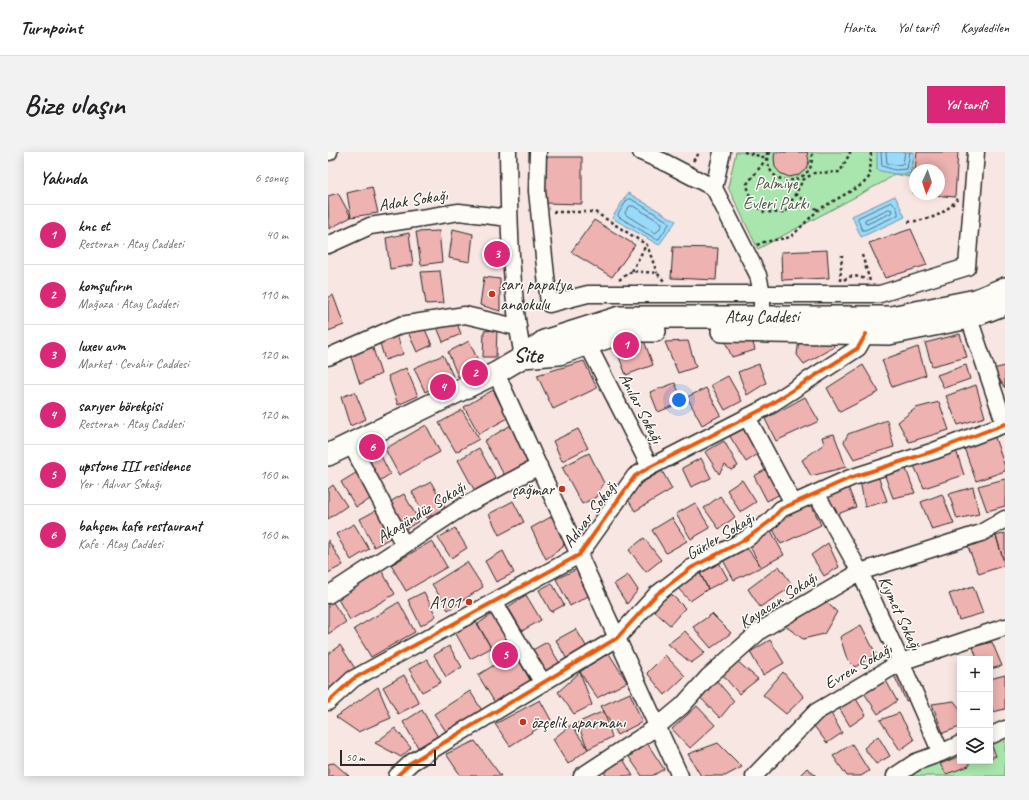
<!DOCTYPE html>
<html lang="tr">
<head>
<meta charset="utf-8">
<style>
	:root { --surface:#fff; --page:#f2f2f2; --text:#202124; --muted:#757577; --line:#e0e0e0; --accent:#db2777 }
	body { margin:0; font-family:Caveat,sans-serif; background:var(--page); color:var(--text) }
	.controls { position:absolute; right:12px; bottom:12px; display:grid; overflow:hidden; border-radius:0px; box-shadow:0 2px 10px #0003 }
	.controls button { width:36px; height:36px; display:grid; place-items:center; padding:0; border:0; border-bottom:1px solid var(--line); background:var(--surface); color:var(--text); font:20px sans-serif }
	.compass { position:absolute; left:581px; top:12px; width:36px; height:36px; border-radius:50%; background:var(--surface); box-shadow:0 2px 10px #0003; rotate:183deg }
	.scale { position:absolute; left:12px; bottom:10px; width:96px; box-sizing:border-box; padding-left:4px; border:2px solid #2b2b2b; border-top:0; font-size:11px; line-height:14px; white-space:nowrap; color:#2b2b2b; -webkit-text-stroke:3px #fdfcf7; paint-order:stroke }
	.you { position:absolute; left:351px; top:248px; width:14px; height:14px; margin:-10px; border:3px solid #fff; border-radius:50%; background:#1a73e8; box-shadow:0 0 0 6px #1a73e833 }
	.badge { display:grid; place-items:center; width:26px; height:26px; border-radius:50%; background:var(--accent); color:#fff; font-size:13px; font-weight:700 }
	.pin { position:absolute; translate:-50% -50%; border:2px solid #fff; box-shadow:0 1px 4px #0006 }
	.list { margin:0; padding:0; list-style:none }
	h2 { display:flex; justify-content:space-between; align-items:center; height:52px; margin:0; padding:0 16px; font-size:17px }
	h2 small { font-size:13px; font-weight:400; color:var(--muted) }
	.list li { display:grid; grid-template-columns:26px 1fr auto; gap:12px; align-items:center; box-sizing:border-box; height:60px; padding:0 16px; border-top:1px solid var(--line) }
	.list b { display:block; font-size:15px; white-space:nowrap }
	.list p { margin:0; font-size:13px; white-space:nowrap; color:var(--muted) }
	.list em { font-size:13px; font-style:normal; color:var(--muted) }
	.icon { flex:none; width:22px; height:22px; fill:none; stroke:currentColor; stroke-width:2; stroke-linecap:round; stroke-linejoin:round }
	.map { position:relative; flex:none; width:677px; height:624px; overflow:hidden; border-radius:0px }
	header { display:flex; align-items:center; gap:24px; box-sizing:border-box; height:56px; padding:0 20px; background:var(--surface); border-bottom:1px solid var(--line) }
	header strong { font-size:19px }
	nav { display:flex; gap:22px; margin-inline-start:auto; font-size:14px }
	.intro { display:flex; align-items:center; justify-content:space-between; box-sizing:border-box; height:96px; padding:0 24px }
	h1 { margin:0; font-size:28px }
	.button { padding:10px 18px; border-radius:0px; background:var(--accent); color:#fff; font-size:14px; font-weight:700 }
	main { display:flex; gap:24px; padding:0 24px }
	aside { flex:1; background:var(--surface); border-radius:0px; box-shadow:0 2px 10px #0003 }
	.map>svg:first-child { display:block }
	.green { fill:#a9e6ad; stroke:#6a886c }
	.water { fill:#99dafb; stroke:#6d94a8 }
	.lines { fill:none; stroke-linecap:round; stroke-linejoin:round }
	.shore { stroke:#57717e; stroke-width:1 }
	.building { fill:#eeb2b1; stroke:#2b2b2b }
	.minor-casing { stroke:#2b2b2b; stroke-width:19 }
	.major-casing { stroke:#2b2b2b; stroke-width:24 }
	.path { stroke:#2b2b2b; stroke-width:2.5; stroke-dasharray:3 3; stroke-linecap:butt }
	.minor { stroke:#fdfcf7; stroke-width:16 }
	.major { stroke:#fdfcf7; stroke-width:21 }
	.cycleway-casing { stroke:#fdfcf7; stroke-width:6 }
	.cycleway { stroke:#e8590c; stroke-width:4 }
	.poi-dot { fill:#c8321e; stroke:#fdfcf7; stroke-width:1.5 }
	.labels { text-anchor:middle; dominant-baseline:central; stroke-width:3; stroke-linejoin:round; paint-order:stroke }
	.park-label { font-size:17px; fill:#4a5a4c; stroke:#fdfcf7 }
	.street-label { font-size:17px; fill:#2b2b2b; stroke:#fdfcf7 }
	.poi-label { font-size:17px; fill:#2b2b2b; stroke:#fdfcf7; text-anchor:start }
	.district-label { font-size:21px; font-weight:bold; fill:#2b2b2b; stroke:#fdfcf7 }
</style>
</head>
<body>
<header>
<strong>Turnpoint</strong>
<nav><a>Harita</a><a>Yol tarifi</a><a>Kaydedilen</a></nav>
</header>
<div class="intro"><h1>Bize ulaşın</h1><a class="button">Yol tarifi</a></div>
<main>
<aside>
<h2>Yakında<small>6 sonuç</small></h2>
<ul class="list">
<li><span class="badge">1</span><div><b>knc et</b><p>Restoran · Atay Caddesi</p></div><em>40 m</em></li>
<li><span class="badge">2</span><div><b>komşufırın</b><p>Mağaza · Atay Caddesi</p></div><em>110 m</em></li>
<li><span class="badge">3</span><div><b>luxev avm</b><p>Market · Cevahir Caddesi</p></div><em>120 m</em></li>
<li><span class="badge">4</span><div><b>sarıyer börekçisi</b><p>Restoran · Atay Caddesi</p></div><em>120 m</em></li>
<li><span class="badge">5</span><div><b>upstone III residence</b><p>Yer · Adıvar Sokağı</p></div><em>160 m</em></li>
<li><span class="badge">6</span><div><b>bahçem kafe restaurant</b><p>Kafe · Atay Caddesi</p></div><em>160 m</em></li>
</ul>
</aside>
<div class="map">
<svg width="677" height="624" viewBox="0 0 677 624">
	<rect width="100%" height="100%" fill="#f8e6e2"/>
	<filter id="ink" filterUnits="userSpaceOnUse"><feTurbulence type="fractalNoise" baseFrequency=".025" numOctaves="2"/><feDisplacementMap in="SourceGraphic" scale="8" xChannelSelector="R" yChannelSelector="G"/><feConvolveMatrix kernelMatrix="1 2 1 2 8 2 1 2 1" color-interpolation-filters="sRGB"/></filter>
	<g filter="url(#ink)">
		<path class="green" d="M408,0H586L585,14L582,25L566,22L557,29L430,97L400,35Z
			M677,584V624H582L614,607L632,600V609H662V590Z"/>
		<path class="water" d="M549,0H586V5L582,22H566L549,18Z
			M300,41L348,69L331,93L284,66Z
			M567,44L577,65L533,85L524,64Z"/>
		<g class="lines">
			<path class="shore" d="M553,0L554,14L567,18L579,17L582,0
				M558,0L559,11L567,13L575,12L577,0
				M300,47H303L341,70V72L331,87H328L291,65L290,63Z
				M564,50C567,52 571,60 570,63L537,78H534L530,68V66Z
				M302,54H305L334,71V73L329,80L327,81L298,63L297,61Z
				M561,57L564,58L563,61L539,72L537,71V68Z"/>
		</g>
		<path class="building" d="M447,0H479L481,9L478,17L471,23L461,25L452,21L447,15L446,6Z
			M589,0H630L627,45L593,42H611V18H587Z
			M218,5H254V52L217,51Z
			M587,18V42L585,41Z
			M44,35L50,61L23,65L19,41Z
			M10,41L23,65L1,77L0,44Z
			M266,68L307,93L284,125L243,100Z
			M125,77L145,82L142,110L121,106Z
			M583,77L599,113L557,126L541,91Z
			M111,79L114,110L93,113L88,80Z
			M81,81L85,113L62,117L58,86Z
			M345,95L390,96L388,128L343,126Z
			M499,98L501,126L454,128L453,100Z
			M112,119L116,151L98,152L93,120Z
			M156,125L172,127V159L152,153Z
			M5,143L16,173L0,179V145Z
			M127,166L133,182L115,190L107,170Z
			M95,173L104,193L89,200L80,180Z
			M169,178L168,205H155L156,179Z
			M68,179L75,202L57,208L50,185Z
			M632,182L639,205L604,214L597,191Z
			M315,186L325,213L298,223L288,197Z
			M396,187H424L427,198L404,205Z
			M471,187H504L506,195L476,212L469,203Z
			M141,189L153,215L130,225L120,200Z
			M360,189L368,215L350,221L337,190Z
			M43,190L53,222L32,232L21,199Z
			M590,195L598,223L564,235L554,208Z
			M115,203L126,226L97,240L86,216Z
			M256,209L269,236L225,257L209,223Z
			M431,212L438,231L419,243L410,220Z
			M535,213L551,240L512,260L499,236Z
			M638,213L642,227L616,236L609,223Z
			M677,214V236L665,217Z
			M78,216L90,244L70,253L60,224Z
			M400,224L414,249L397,258L383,233Z
			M347,231L355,250L330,260L322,240Z
			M648,233L657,265L630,273L618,244Z
			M378,236L393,263L374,273L359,245Z
			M165,238L180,266L151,282L136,255Z
			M27,240L38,267L22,274L13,245Z
			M477,245L491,269L448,289L437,267Z
			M611,250L621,278L581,290L570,270L588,256Z
			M134,258L151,287L128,300L111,271Z
			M559,268L566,295L526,307L516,290L520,282Z
			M98,273L112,300L71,323L57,297Z
			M183,273L203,309L177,324L156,289Z
			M417,273L433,300L418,310L401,283Z
			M250,277L260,296L234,309L225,289Z
			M506,282L518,315L483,324L474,308L496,292L494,285Z
			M666,283L677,315V319L648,329L635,293Z
			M396,289L410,314L403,318L397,313L391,322L377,300Z
			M49,296L62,322L47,332L33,305Z
			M151,296L169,329L148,341L130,308Z
			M628,298L636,323L596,336L583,307Z
			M261,301L276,331L268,345L254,352L234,315Z
			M373,306L383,326L363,335L354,316Z
			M554,316L578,317L587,341L565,346Z
			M439,317L452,342L439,349L426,324Z
			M31,319L46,345L28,355L13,330Z
			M334,319L344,337L307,359L296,341Z
			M550,324L559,349L537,355L532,329Z
			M677,327V354L659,359L650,334Z
			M414,328L428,350L412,360L399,338Z
			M103,330L117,356L98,366L84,340Z
			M5,333L19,354L0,367V337Z
			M520,335L528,355L507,363L499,343Z
			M645,335L651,362L629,367L621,342Z
			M76,342L91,369L73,380L58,352Z
			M614,342L626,372L604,378L593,350Z
			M392,344L407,365L391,377L376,356Z
			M185,349L196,370L171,383L161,362Z
			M482,350L493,373L453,392L441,370Z
			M367,351L382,376L363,387L348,362Z
			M51,357L66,384L46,395L32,367Z
			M228,362L239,379L235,395L218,407L203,376Z
			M344,366L359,389L338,401L324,378Z
			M26,372L41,397L23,408L8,382Z
			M441,375L456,403L433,415L418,387Z
			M127,376L139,396L123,406L110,386Z
			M677,381V413L668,384Z
			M668,384L677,413L651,422L640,395Z
			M316,386L333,408L318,420L301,398Z
			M0,388L15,413L0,421Z
			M104,389L119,415L78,439L63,413Z
			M414,389L433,415L406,428L391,401Z
			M500,391L511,415L496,424L483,403Z
			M175,399L186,421L168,430L157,409Z
			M389,407L400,427L380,437L368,413Z
			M139,410L155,435L120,458L104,432Z
			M368,413L380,437L362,449L344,430Z
			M451,414L465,434L432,455L420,437Z
			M52,416L67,442L22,468L7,442Z
			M251,416L264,442L242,454L228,427Z
			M300,423L310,438L299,452L286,432Z
			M224,431L236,453L223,460L211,438Z
			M645,434L655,461L631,468L621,442Z
			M337,436L357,456L342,473L319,453Z
			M96,440L108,464L93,474L80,448Z
			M198,443L213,468L194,479L180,455Z
			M495,447L509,460L496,482L475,487L456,473Z
			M4,449L18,470L0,482V451Z
			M71,450L87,480L43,505L26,477Z
			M164,462L205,533L169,554L150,523L171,510L150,472Z
			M384,462L403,481L383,496L365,475Z
			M147,468L163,496L142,507L127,480Z
			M533,473L548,502L527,515L519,507L512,485Z
			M248,477L261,499L241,511L228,488Z
			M357,479L377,501L363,511L340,492Z
			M442,488L456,511L435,523L422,500Z
			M219,490L234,515L217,525L201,500Z
			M664,490L674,514L662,517V507H649L645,495Z
			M12,493L28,518L0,541V502Z
			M121,494L134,515L118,525L106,503Z
			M280,500L299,530L269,546L252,520Z
			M337,503L357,524L337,543L319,521Z
			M99,507L113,530L94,540L81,517Z
			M409,509L430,527L411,542L394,522Z
			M572,519L589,545L578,549L565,521Z
			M252,520L264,553L246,562L230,540Z
			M455,520L476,545L458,562L435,543Z
			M554,521L569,549L550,562L534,538Z
			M76,523L91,551L70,562L55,535Z
			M677,523V557L665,560L662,548V527Z
			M389,529L406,549L392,566L367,540Z
			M50,535L63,566L30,580L8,565Z
			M142,539L155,560L120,582L106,562Z
			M302,541L314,570L289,583L273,554Z
			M528,547L538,563L522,574L507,549Z
			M212,548L223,568L182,594L167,572Z
			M626,549L632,557V575L615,581L604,552Z
			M369,554L387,573L362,596L344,577Z
			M499,554L514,581L499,591L486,574Z
			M94,558L110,585L91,597L75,570Z
			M276,559L284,585L260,597L249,571Z
			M571,561L586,588L572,598L552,568Z
			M243,573L260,597L240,612L225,587Z
			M67,576L83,596L73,605L47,591Z
			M550,584L562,604L548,612L536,596Z
			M147,589L173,624H133L118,602Z
			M319,591L336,617L324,624H314L301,605Z
			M390,591L414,615L397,624H373L360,602Z
			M524,592L541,619L533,624H519L505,604Z
			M664,594L668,604L662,606V595Z
			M291,600L305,624H278L276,619Z
			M632,604V609H641V614L618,622L612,612Z
			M6,611L21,624H0V612Z
			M479,616L488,624H471Z"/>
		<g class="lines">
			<g class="minor-casing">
				<path id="minor" d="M0,0H1
					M180,0C181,68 182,138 195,205
					M210,0L209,39L221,152L260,142H552L639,115L648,0
					M313,0L336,10L386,36
					M394,0L386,36L430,123L434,141V164
					M0,93L42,74L131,60L181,66
					M641,166L677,273
					M260,193L322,315
					M0,205L73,173L137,163L184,174H189
					M168,221L352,624
					M419,265L465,351
					M23,292L76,393
					M488,341L532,420L573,510L613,601
					M0,443L136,354L211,314
					M166,450L215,531
					M0,550L25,527L251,403L307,324L322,315L437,256L530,196L538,182
					M662,584L677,577
					M69,624L84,610L289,486L329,442L363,416L418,387L441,370L453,357L522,326L606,299L677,272
					M254,624L330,574L354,554L380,525L433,478L532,420L653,381L677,367
					M426,624L488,560L573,510L677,475
					M567,624L588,610L613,601L632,592"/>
			</g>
			<g class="major-casing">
				<path id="major" d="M394,179L561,182L641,166L677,152
					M195,205L231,202L299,179H327
					M0,303L168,221L195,205L216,189L292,165H563L648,148L677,136"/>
			</g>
			<path class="path" d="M416,0L439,6
				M439,0V6L419,32L423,50L436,60L457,61L475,28L486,21L512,20L522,1L521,0
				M442,0C433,21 457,37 476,23C476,22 480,19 481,19C484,13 484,6 484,0
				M365,9L372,0
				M467,42L490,58
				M225,60H267L319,93L329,121
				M580,70C604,67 612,65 630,47
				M429,93L436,90L463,85L490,58L535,32L542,24L543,0
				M534,103L542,129
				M304,119L318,93
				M291,128L304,119L329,121L336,129
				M516,128C523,122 531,124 539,128
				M512,129L514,103"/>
			<use href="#minor" class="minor"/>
			<use href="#major" class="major"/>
			<g class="cycleway-casing">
				<path id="cycleway" d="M0,550L25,527L251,403L307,324L322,315L437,256L530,196L538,182
					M69,624L84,610L289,486L329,442L363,416L418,387L441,370L453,357L522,326L606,299L677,272"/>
			</g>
			<use href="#cycleway" class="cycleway"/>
		</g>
	</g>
	<g class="poi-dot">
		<circle cx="164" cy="142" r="4"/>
		<circle cx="234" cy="337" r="4"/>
		<circle cx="141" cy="450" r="4"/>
		<circle cx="195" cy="570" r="4"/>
	</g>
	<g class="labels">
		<g class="park-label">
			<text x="448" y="31">Palmiye<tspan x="448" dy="20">Evleri Parkı</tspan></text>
		</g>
		<g class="street-label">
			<text transform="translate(85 48) rotate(-9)">Adak Sokağı</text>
			<text x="434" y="164">Atay Caddesi</text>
			<text transform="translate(313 256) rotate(63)">Anılar Sokağı</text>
			<text transform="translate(93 360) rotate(-32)">Akagündüz Sokağı</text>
			<text transform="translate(262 362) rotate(-53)">Adıvar Sokağı</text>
			<text transform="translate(392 384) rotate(-31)">Gürler Sokağı</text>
			<text transform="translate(450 448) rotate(-33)">Kayacan Sokağı</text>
			<text transform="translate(572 461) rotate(65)">Kıymet Sokağı</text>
			<text transform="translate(530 514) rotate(-30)">Evren Sokağı</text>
		</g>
		<g class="poi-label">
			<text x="172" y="132">sarı papatya<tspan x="172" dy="20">anaokulu</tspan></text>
			<text x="226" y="337" text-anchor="end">çağmar</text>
			<text x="133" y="450" text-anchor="end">A101</text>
			<text x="203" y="570">özçelik aparmanı</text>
		</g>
		<g class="district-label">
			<text x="200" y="203">Site</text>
		</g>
	</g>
</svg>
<div class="controls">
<button>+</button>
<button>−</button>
<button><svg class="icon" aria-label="layers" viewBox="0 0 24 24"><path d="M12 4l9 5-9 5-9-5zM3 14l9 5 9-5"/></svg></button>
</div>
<svg class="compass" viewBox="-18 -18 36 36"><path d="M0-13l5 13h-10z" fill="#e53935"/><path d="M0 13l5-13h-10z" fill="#757577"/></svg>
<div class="scale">50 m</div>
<div class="you"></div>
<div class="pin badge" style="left:298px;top:193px">1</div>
<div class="pin badge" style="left:147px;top:221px">2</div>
<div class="pin badge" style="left:169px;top:102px">3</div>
<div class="pin badge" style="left:115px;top:235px">4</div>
<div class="pin badge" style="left:177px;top:503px">5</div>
<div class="pin badge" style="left:44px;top:295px">6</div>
</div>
</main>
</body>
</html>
